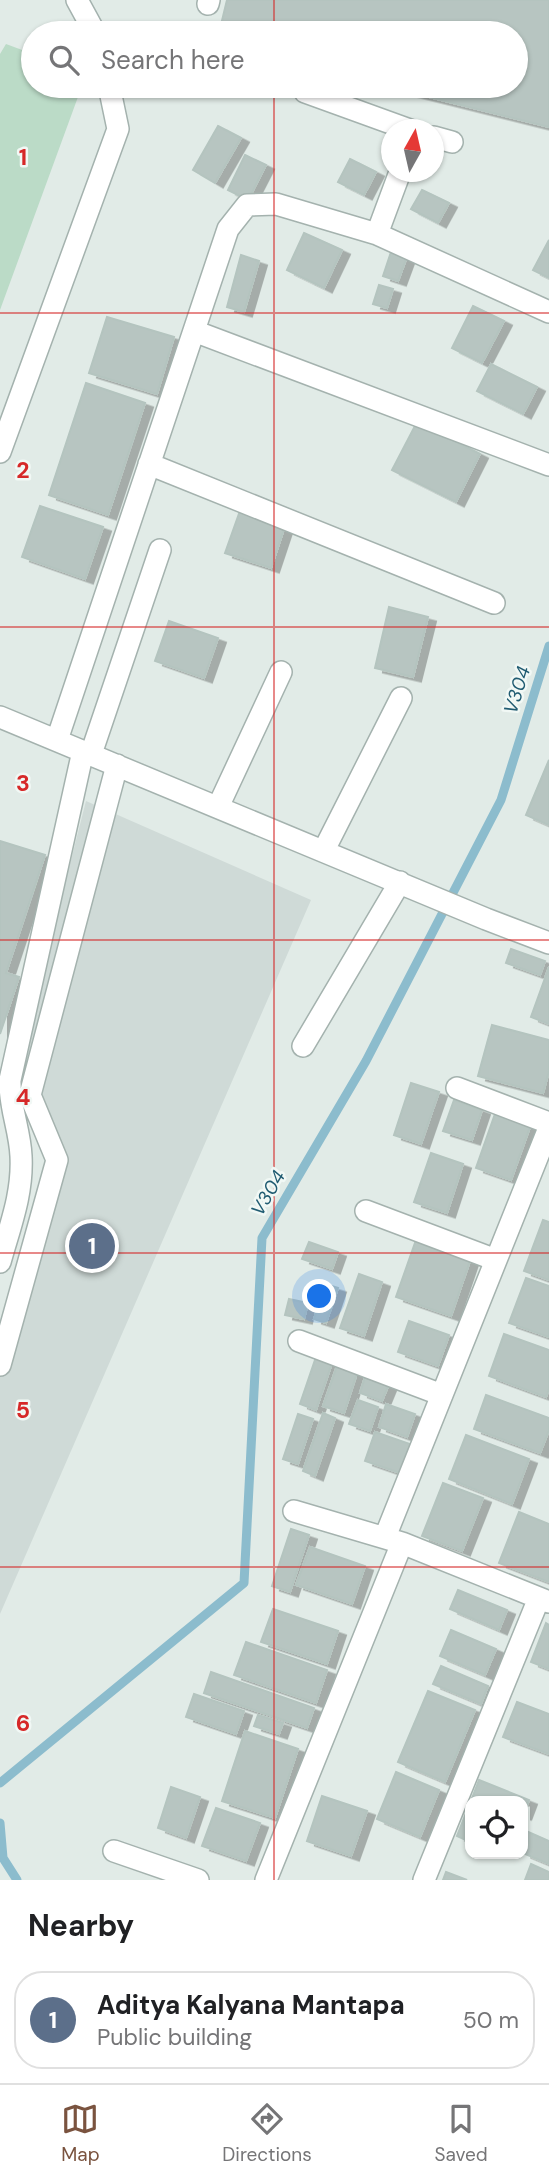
<!DOCTYPE html>
<html lang="en">
<head>
<meta charset="utf-8">
<style>
	:root { --surface:#fff; --page:#f2f2f2; --text:#202124; --muted:#757577; --line:#e0e0e0; --accent:#7a533f }
	body { margin:0; font-family:"DM Sans",sans-serif; background:var(--page); color:var(--text) }
	.controls { position:absolute; right:21px; bottom:21px; display:grid; overflow:hidden; border-radius:14px; box-shadow:0 2px 5px #0004 }
	.controls button { width:63px; height:63px; display:grid; place-items:center; padding:0; border:0; border-bottom:2px solid var(--line); background:var(--surface); color:var(--text); font:35px sans-serif }
	.compass { position:absolute; left:381px; top:119px; width:63px; height:63px; border-radius:50%; background:var(--surface); box-shadow:0 2px 5px #0004; rotate:8deg }
	.you { position:absolute; left:320px; top:1297px; width:24px; height:24px; margin:-18px; border:5px solid #fff; border-radius:50%; background:#1a73e8; box-shadow:0 0 0 10px #1a73e833 }
	.badge { display:grid; place-items:center; width:46px; height:46px; border-radius:50%; background:var(--accent); color:#fff; font-size:23px; font-weight:700 }
	.pin { position:absolute; translate:-50% -50%; border:4px solid #fff; box-shadow:0 2px 7px #0006 }
	.list { margin:0; padding:0; list-style:none }
	h2 { display:flex; justify-content:space-between; align-items:center; height:91px; margin:0; padding:0 28px; font-size:30px }
	h2 small { font-size:23px; font-weight:400; color:var(--muted) }
	.list li { display:grid; grid-template-columns:46px 1fr auto; gap:21px; align-items:center; box-sizing:border-box; height:98px; margin:0 14px 14px; padding:0 14px; border:2px solid var(--line); border-radius:28px }
	.list b { display:block; font-size:26px; white-space:nowrap }
	.list p { margin:0; font-size:23px; white-space:nowrap; color:var(--muted) }
	.list em { font-size:23px; font-style:normal; color:var(--muted) }
	.icon { flex:none; width:38px; height:38px; fill:none; stroke:currentColor; stroke-width:2; stroke-linecap:round; stroke-linejoin:round }
	.map { position:relative; flex:none; width:549px; height:1880px; overflow:hidden }
	.search { position:absolute; background:var(--surface); box-shadow:0 2px 5px #0004; left:21px; right:21px; top:21px; height:77px; display:flex; align-items:center; gap:18px; box-sizing:border-box; padding:0 24px; border-radius:38px; color:var(--muted); font-size:26px }
	.sheet { height:203px; background:var(--surface) }
	nav { display:flex; justify-content:space-around; align-items:center; box-sizing:border-box; height:98px; border-top:2px solid var(--line); background:var(--surface); font-size:19px; color:var(--muted) }
	nav a { display:grid; justify-items:center; gap:4px }
	nav .on { color:var(--accent) }
	.map>svg:first-child { display:block }
	.built { fill:#cfdad7 }
	.green { fill:#bbdbc7 }
	.lines { fill:none; stroke-linecap:round; stroke-linejoin:round }
	.stream { stroke:#8cbccd; stroke-width:9 }
	.building { fill:#b7c5c1; stroke:#b4c4bf; stroke-width:2; filter:url(#shadow) }
	.minor-casing { stroke:#a4b2ae; stroke-width:24 }
	.minor { stroke:#fff; stroke-width:21 }
	.grid { fill:none; stroke:#d62828; stroke-width:2; stroke-opacity:0.55 }
	.labels { text-anchor:middle; dominant-baseline:central; stroke-width:5; stroke-linejoin:round; paint-order:stroke }
	.water-label { font-size:19px; font-style:italic; fill:#215c72; stroke:#f1f8f5 }
	.grid-label { font-size:23px; text-anchor:middle; font-weight:bold; fill:#d62828; stroke:#f1f8f5; stroke-width:5; stroke-linejoin:round; paint-order:stroke }
</style>
</head>
<body>
<div class="map">
<svg width="549" height="1880" viewBox="0 0 549 1880">
	<defs>
		<filter id="shadow"><feDropShadow dx="8" dy="4.5" stdDeviation="0" flood-color="#0004"/></filter>
	</defs>
	<rect width="100%" height="100%" fill="#e1ebe7"/>
	<path class="built" d="M86,801L311,900L0,1614V1325L49,1167L17,1073Z"/>
	<path class="green" d="M6,44L33,54V86H82L0,310V54Z"/>
	<g class="lines">
		<path class="stream" d="M0,1783L244,1583L262,1238L366,1061L501,800L549,646
			M0,1823L3,1858L17,1880"/>
	</g>
	<path class="building" d="M227,0H549V127L385,86H516V33H219Z
		M218,126L241,138L215,183L193,170Z
		M245,155L266,165L248,200L228,190Z
		M350,159L376,172L364,195L338,182Z
		M422,190L449,203L438,223L411,209Z
		M304,233L342,250L324,288L287,270Z
		M549,240V278L533,270Z
		M392,249L408,254L398,281L383,276Z
		M241,255L259,261L244,312L227,307Z
		M379,285L393,289L387,308L373,304Z
		M473,306L504,321L482,363L452,348Z
		M107,317L174,337L157,394L89,373Z
		M491,364L537,387L523,414L477,391Z
		M86,383L145,403L108,515L49,495Z
		M417,422L480,454L456,502L392,470Z
		M40,506L103,527L85,579L22,557Z
		M241,508L286,523L271,568L225,553Z
		M389,607L428,617L413,677L375,668Z
		M169,621L218,638L204,678L155,661Z
		M549,760V825L526,815Z
		M0,841L45,855L6,973L19,977L0,1034Z
		M511,949L545,961L540,975L506,963Z
		M549,967V1024L531,1017Z
		M492,1025L549,1040V1071L543,1093L478,1076Z
		M411,1083L439,1092L421,1144L394,1135Z
		M454,1100L482,1110L472,1140L443,1131Z
		M496,1111L531,1124L511,1180L476,1168Z
		M431,1153L463,1164L447,1213L414,1202Z
		M543,1220L549,1222V1280L524,1271Z
		M416,1240L471,1258L451,1316L396,1297Z
		M309,1242L338,1252L332,1269L302,1259Z
		M359,1274L382,1282L364,1336L340,1328Z
		M526,1278L549,1286V1337L509,1323Z
		M325,1284L338,1288L326,1323L314,1319Z
		M289,1299L308,1303L304,1319L285,1315Z
		M409,1321L449,1335L438,1366L398,1352Z
		M504,1334L549,1350V1389L546,1397L489,1376Z
		M317,1354L333,1360L316,1410L300,1404Z
		M338,1363L358,1370L344,1413L323,1406Z
		M367,1371L391,1379L382,1401L360,1393Z
		M486,1395L549,1418V1430L540,1453L474,1429Z
		M358,1400L378,1407L370,1431L349,1424Z
		M386,1404L415,1414L407,1437L379,1427Z
		M323,1413L335,1418L315,1476L303,1471Z
		M298,1414L313,1419L298,1464L283,1459Z
		M375,1432L410,1444L400,1473L365,1461Z
		M466,1435L529,1459L512,1504L449,1479Z
		M443,1483L483,1498L462,1551L422,1536Z
		M519,1512L549,1524V1582L499,1563Z
		M291,1529L309,1535L290,1592L272,1586Z
		M310,1547L365,1566L352,1604L296,1585Z
		M458,1590L507,1610L499,1630L450,1609Z
		M273,1609L338,1631L327,1664L261,1642Z
		M546,1623L549,1625V1669L531,1662Z
		M451,1630L496,1649L485,1675L440,1656Z
		M246,1642L327,1670L316,1703L234,1675Z
		M441,1666L488,1686L481,1704L433,1684Z
		M211,1672L314,1708L307,1728L204,1693Z
		M428,1691L475,1710L445,1782L398,1762Z
		M194,1694L244,1711L236,1734L186,1717Z
		M517,1702L549,1714V1754L503,1737Z
		M258,1715L283,1723L279,1734L254,1726Z
		M245,1731L298,1749L275,1818L222,1801Z
		M396,1772L439,1790L420,1837L377,1819Z
		M479,1780L529,1800L523,1816V1801H471Z
		M171,1787L200,1797L186,1838L158,1828Z
		M322,1796L367,1811L351,1856L307,1841Z
		M470,1803V1842L457,1836Z
		M216,1808L260,1823L246,1861L202,1846Z
		M526,1831L549,1841V1864L523,1853V1839Z
		M531,1864L549,1872V1880H525Z
		M446,1872L467,1880H443Z"/>
	<g class="lines">
		<g class="minor-casing">
			<path id="minor" d="M77,0L95,33
				M208,4L209,0
				M305,92L410,130
				M434,137L452,142
				M377,234L400,172
				M194,331L549,465
				M0,452L118,129L109,86
				M149,464L494,603
				M0,717L486,919L549,943
				M57,740L228,229L247,205L276,204L377,234L549,312
				M91,754L160,550
				M218,807L281,672
				M324,850L401,698
				M303,1046L400,882
				M457,1088L549,1123
				M366,1211L496,1260
				M0,1262C10,1226 23,1194 21,1156C20,1130 9,1106 10,1080L83,751
				M299,1341L442,1395
				M0,1365L57,1160L30,1095L117,765
				M294,1511L402,1543L549,1602
				M385,1537L549,1128
				M114,1851L198,1880
				M266,1880L402,1543
				M424,1880L539,1598"/>
		</g>
		<use href="#minor" class="minor"/>
	</g>
	<path class="grid" d="M274,0V33M274,86V1880M0,313H549M0,627H549M0,940H549M0,1253H549M0,1567H549"/>
	<g class="labels">
		<g class="water-label">
			<text transform="translate(517 690) rotate(-73)">V304</text>
			<text transform="translate(268 1193) rotate(-60)">V304</text>
		</g>
	</g>
	<g class="grid-label">
		<text x="23" y="165">1</text>
		<text x="23" y="478">2</text>
		<text x="23" y="791">3</text>
		<text x="23" y="1105">4</text>
		<text x="23" y="1418">5</text>
		<text x="23" y="1731">6</text>
	</g>
</svg>
<div class="controls">
<button><svg class="icon" aria-label="locate" viewBox="0 0 24 24"><circle cx="12" cy="12" r="6"/><path d="M12 2v4M12 18v4M2 12h4M18 12h4"/></svg></button>
</div>
<svg class="compass" viewBox="-18 -18 36 36"><path d="M0-13l5 13h-10z" fill="#e53935"/><path d="M0 13l5-13h-10z" fill="#757577"/></svg>
<div class="you"></div>
<div class="pin badge" style="left:92px;top:1246px;background:#5c6f8a">1</div>
<div class="search"><svg class="icon" aria-label="search" viewBox="0 0 24 24"><circle cx="10" cy="10" r="6"/><path d="M15 15l6 6"/></svg>Search here</div>
</div>
<section class="sheet">
<h2>Nearby<small></small></h2>
<ul class="list">
<li><span class="badge" style="background:#5c6f8a">1</span><div><b>Aditya Kalyana Mantapa</b><p>Public building</p></div><em>50 m</em></li>
</ul>
</section>
<nav>
<a class="on"><svg class="icon" aria-label="map" viewBox="0 0 24 24"><path d="M3 6l6-2 6 2 6-2v14l-6 2-6-2-6 2zM9 4v14M15 6v14"/></svg>Map</a>
<a><svg class="icon" aria-label="directions" viewBox="0 0 24 24"><path d="M12 3l9 9-9 9-9-9zM9 14v-3h6M13 9l2 2-2 2"/></svg>Directions</a>
<a><svg class="icon" aria-label="saved" viewBox="0 0 24 24"><path d="M7 4h10v16l-5-4-5 4z"/></svg>Saved</a>
</nav>
</body>
</html>
